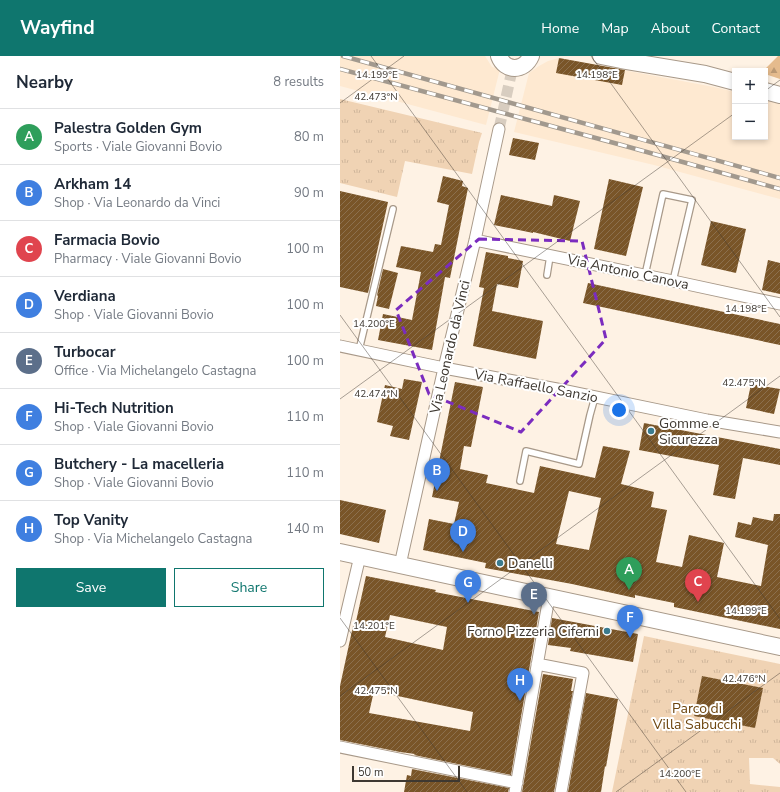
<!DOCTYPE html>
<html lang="en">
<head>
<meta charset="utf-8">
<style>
	:root { --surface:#fff; --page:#f2f2f3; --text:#1f2937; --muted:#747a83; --line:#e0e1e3; --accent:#0f766e }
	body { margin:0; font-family:"Nunito Sans",sans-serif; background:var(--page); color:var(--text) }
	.controls { position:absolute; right:12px; top:12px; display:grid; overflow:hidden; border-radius:0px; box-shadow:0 2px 6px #0003 }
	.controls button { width:36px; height:36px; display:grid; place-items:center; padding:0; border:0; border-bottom:1px solid var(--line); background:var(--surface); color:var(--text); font:20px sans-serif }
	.scale { position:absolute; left:12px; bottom:10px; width:108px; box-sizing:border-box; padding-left:4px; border:2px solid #3e3831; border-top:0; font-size:11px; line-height:14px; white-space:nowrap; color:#3e3831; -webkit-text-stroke:3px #fff; paint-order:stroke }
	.you { position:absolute; left:279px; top:354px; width:14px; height:14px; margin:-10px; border:3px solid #fff; border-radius:50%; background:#1a73e8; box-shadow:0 0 0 6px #1a73e833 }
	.badge { display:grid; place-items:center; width:26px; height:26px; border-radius:50%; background:var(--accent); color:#fff; font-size:13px; font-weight:700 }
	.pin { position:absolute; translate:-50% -33px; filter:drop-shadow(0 1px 2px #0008) }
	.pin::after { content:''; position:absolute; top:21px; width:14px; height:12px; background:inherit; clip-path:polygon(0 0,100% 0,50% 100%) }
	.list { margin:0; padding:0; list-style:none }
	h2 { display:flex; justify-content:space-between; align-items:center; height:52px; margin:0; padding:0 16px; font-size:17px }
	h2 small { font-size:13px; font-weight:400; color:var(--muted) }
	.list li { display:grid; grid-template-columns:26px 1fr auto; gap:12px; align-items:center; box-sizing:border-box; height:56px; padding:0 16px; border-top:1px solid var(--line) }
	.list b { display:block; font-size:15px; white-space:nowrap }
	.list p { margin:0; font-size:13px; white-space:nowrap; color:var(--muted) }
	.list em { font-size:13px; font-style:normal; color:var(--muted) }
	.actions { display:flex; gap:8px; padding:12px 16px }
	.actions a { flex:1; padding:9px 0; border:1px solid var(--accent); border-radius:0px; text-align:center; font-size:14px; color:var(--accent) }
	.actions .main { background:var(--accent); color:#fff }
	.map { position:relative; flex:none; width:440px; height:736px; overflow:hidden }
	header { display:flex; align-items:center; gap:24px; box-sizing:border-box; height:56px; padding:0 20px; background:var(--accent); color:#fff }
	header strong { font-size:19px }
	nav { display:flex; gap:22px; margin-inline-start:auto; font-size:14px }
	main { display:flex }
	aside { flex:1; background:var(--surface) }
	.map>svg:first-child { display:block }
	.built { fill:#fee9d1 }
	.forest { fill:url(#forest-firs) }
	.park { fill:url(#park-tufts) }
	.building { fill:url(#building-hatch); fill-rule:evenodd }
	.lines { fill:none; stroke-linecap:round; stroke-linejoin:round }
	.street-tunnel { stroke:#d8cdc0; stroke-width:11; stroke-dasharray:11 5.5; stroke-linecap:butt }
	.lane-casing { stroke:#a89989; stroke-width:8 }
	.street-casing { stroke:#a89989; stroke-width:13 }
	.secondary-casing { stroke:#a89989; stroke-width:18 }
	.lane { stroke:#fff; stroke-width:5.5 }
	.street { stroke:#fff; stroke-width:11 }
	.secondary { stroke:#fff; stroke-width:16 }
	.rail-casing { stroke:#a2998e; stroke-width:4.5 }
	.rail { stroke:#fff; stroke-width:3; stroke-dasharray:9; stroke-linecap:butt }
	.marked { fill:none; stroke:#7b2cbf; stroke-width:3; stroke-dasharray:8 5; stroke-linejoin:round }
	.ticks { fill:none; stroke:#3e3831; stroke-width:1; stroke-opacity:0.45 }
	.poi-dot { fill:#3a7b8e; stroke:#fff; stroke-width:1.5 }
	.labels { text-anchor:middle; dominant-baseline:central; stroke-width:4; stroke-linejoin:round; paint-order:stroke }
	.street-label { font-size:14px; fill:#3e3831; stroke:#fff }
	.poi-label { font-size:14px; fill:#3e3831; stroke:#fff; text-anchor:start }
	.park-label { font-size:14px; fill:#6d450e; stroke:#fff }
	.ticks-label { font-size:10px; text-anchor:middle; fill:#3e3831; stroke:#fff; stroke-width:4; stroke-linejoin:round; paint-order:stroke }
</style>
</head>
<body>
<header>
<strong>Wayfind</strong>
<nav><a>Home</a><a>Map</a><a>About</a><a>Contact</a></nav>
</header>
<main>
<aside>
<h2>Nearby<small>8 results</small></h2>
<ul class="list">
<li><span class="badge" style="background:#2e9e5b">A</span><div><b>Palestra Golden Gym</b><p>Sports · Viale Giovanni Bovio</p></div><em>80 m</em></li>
<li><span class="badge" style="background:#3f7fe0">B</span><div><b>Arkham 14</b><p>Shop · Via Leonardo da Vinci</p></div><em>90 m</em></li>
<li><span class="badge" style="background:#e0444e">C</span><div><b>Farmacia Bovio</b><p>Pharmacy · Viale Giovanni Bovio</p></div><em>100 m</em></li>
<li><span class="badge" style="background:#3f7fe0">D</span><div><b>Verdiana</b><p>Shop · Viale Giovanni Bovio</p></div><em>100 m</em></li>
<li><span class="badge" style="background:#5c6f8a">E</span><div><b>Turbocar</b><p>Office · Via Michelangelo Castagna</p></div><em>100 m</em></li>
<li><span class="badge" style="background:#3f7fe0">F</span><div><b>Hi-Tech Nutrition</b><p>Shop · Viale Giovanni Bovio</p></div><em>110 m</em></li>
<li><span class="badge" style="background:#3f7fe0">G</span><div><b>Butchery - La macelleria</b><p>Shop · Viale Giovanni Bovio</p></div><em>110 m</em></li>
<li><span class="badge" style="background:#3f7fe0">H</span><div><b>Top Vanity</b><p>Shop · Via Michelangelo Castagna</p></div><em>140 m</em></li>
</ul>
<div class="actions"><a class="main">Save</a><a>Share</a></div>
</aside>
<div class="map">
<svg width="440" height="736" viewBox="0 0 440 736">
	<defs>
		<pattern id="forest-firs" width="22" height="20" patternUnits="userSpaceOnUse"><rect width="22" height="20" fill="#e5bb8d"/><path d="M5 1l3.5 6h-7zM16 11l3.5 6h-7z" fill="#bb9974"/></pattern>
		<pattern id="park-tufts" width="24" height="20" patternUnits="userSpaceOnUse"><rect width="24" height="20" fill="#f0d3b4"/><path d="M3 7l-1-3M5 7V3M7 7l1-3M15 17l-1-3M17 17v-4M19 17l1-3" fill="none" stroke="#cfb69b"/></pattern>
		<pattern id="building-hatch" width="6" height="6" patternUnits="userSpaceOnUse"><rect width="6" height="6" fill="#795528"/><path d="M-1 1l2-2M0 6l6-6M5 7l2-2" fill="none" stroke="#8c704e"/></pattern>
	</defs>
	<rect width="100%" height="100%" fill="#fef2e4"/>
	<path class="built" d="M0,0H145L152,11L160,13L146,69L0,30Z
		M219,2L374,31L395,36V81H425V44L440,48V143L314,109L174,76L189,17L199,10L208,5Z"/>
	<path class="forest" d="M438,0H440V23L425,18V15H423Z"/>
	<path class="park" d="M0,43L142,77L139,86L132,118L65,105L57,141L0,127Z
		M304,580L440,608V708L433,702H409L410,728L440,731V736H272Z"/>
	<path class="building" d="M219,2L285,14L282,29L216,17Z
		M173,82L199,87L195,104L169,99Z
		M103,120L123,125L122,130L128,132L110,222L105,221L92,294L38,284L43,258L72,264L81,216L56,211L61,190L93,196L95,188L101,189L109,149L97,146Z
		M269,123L303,131L286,200L254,193Z
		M0,135L48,146L28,237L0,231Z
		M161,139L212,150L214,139L240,145L230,185L193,176V177L154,169Z
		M371,165L406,173L396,217L361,209Z
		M146,196L168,200V202L183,205L178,232L157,228L152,255L203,265L196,303L133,290L144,232L139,231Z
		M428,204L440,207V238L422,234Z
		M43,213L58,217L49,253L36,250L38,240L37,239Z
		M248,227L440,268V289L243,247Z
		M64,323L82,326L69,384L50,380L53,370L37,366L45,329L62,333Z
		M115,326L143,331L131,391L124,390L120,413L148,419L146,427L194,437L200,410L255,422L263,390L290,395L281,428L314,436L311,451L327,454L316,506L342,511L349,479L384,487L377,521L421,530L428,489L395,481L398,466L411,469L413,461L433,465L434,458H440V573L334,551V547L295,539V542L232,528L145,512L146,507L83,494L89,463L114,468L119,446L92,441ZM229,435L261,442L249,494L216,488Z
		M411,328L440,333L434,358L406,352Z
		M304,367L440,393V409L403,402L395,443L373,439L379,409L299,394Z
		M0,444L46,454L39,487L0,478Z
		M26,520L96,534L95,536L199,556L171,719L74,699L75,698L60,696L0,684V630L13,570H15ZM50,559L107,571L103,594L45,581ZM34,635L133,656L130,675L29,657Z
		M212,562L298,578L293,606L230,595L231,592L208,589Z
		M203,618L233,623L231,635H233L214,736H182Z
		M362,620L423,632L415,672L354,660Z
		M246,637L278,643L266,711L265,710L261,736H228Z
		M72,713L169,732L168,736H64L67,719L71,720Z"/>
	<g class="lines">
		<path class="street-tunnel" d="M159,73L171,19"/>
		<g class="lane-casing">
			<path id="lane" d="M207,219L210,200
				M305,219L323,138L352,144L333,225
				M19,294L53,153
				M180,425L186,395L239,408L250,359L255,341"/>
		</g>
		<g class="street-casing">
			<path id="street" d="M135,184L333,225L440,248
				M0,290L104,312L217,333L367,364L440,376
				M60,509L104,312L135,184L159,73
				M0,585L20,500
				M197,608L243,617L221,736
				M0,691L177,727
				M175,736L209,541"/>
		</g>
		<g class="secondary-casing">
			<path id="secondary" d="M159,0C165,16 184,16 191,0
				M261,0L281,4L365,18L395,26
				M425,35L440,39
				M0,496L440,591"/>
		</g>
		<use href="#lane" class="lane"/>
		<use href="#street" class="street"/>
		<use href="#secondary" class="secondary"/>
		<g class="rail-casing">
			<path id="rail" d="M3,0L440,122
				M0,13L278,88L440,133"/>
		</g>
		<use href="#rail" class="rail"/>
	</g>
	<path class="marked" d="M139,183L242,185L266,283L181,376L89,338L56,254Z"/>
	<path class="ticks" d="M31,0L440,563M251,0L440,261M425,35L440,24M0,47L64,0M0,259L346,736M0,343L395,57M0,562L127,736M0,640L440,320M276,736L440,617"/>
	<g class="poi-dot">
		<circle cx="311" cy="375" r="4"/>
		<circle cx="160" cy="507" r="4"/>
		<circle cx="267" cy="575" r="4"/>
	</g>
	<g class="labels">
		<g class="street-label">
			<text transform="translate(288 216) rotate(12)">Via Antonio Canova</text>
			<text transform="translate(110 291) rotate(-77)">Via Leonardo da Vinci</text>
			<text transform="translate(196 330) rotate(11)">Via Raffaello Sanzio</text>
		</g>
		<g class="poi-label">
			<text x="319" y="367">Gomme e<tspan x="319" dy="16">Sicurezza</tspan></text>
			<text x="168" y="507">Danelli</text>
			<text x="259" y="575" text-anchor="end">Forno Pizzeria Ciferni</text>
		</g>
		<g class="park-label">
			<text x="357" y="652">Parco di<tspan x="357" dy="16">Villa Sabucchi</tspan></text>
		</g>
	</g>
	<g class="ticks-label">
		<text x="37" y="22">14.199°E</text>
		<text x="257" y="22">14.198°E</text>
		<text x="36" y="44">42.473°N</text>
		<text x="406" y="256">14.198°E</text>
		<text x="34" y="271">14.200°E</text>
		<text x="404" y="330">42.475°N</text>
		<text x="36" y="341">42.474°N</text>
		<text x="406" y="558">14.199°E</text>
		<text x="34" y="573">14.201°E</text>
		<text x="404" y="626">42.476°N</text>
		<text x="36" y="638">42.475°N</text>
		<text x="340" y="721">14.200°E</text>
	</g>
</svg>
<div class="controls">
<button>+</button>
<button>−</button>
</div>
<div class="scale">50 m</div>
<div class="you"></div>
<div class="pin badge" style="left:289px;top:534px;background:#2e9e5b">A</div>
<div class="pin badge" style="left:97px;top:435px;background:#3f7fe0">B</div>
<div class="pin badge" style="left:358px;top:546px;background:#e0444e">C</div>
<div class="pin badge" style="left:123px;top:496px;background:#3f7fe0">D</div>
<div class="pin badge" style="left:194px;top:559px;background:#5c6f8a">E</div>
<div class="pin badge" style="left:290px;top:582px;background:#3f7fe0">F</div>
<div class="pin badge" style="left:128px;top:547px;background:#3f7fe0">G</div>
<div class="pin badge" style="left:180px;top:645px;background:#3f7fe0">H</div>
</div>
</main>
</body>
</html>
